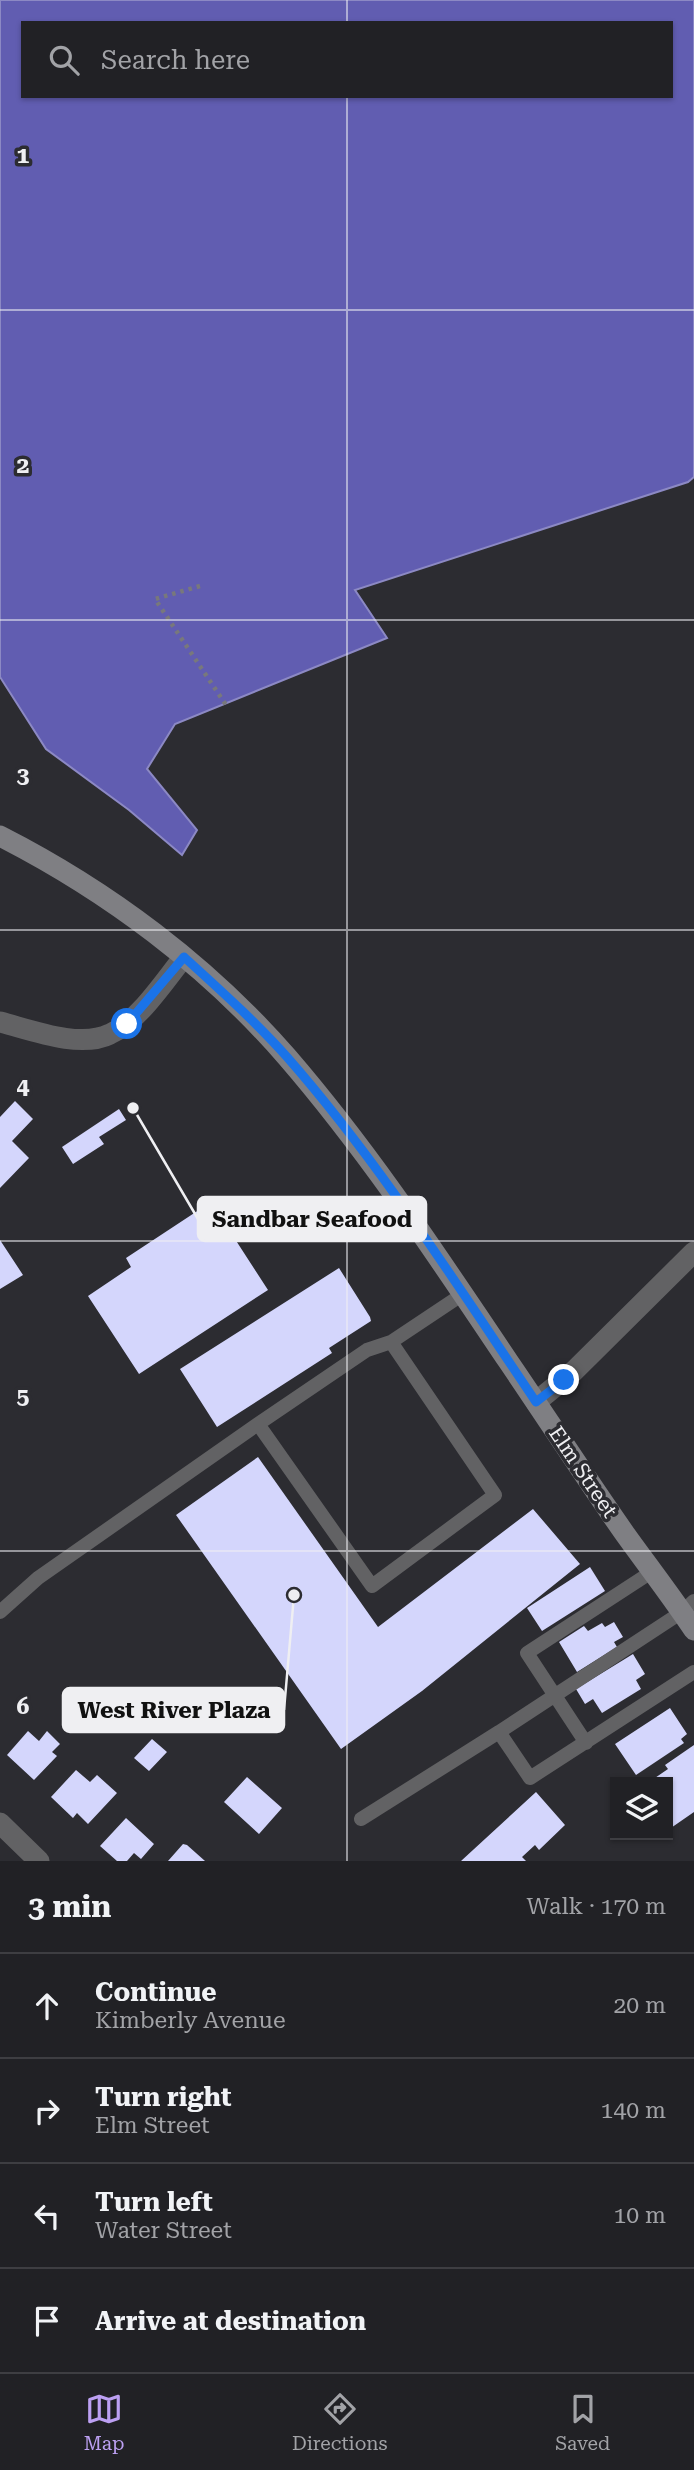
<!DOCTYPE html>
<html lang="en">
<head>
<meta charset="utf-8">
<style>
	:root { --surface:#212125; --page:#29292d; --text:#f1f3f6; --muted:#a2a3a7; --line:#3e3e42; --accent:#bca0f2 }
	body { margin:0; font-family:"Roboto Serif",serif; background:var(--page); color:var(--text) }
	.controls { position:absolute; right:21px; bottom:21px; display:grid; overflow:hidden; border-radius:0px; box-shadow:0 2px 5px #0004 }
	.controls button { width:63px; height:63px; display:grid; place-items:center; padding:0; border:0; border-bottom:2px solid var(--line); background:var(--surface); color:var(--text); font:35px sans-serif }
	.stop { position:absolute; width:21px; height:21px; margin:-16px; border:5px solid #1a73e8; border-radius:50%; background:#fff }
	.stop.end { background:#1a73e8; border-color:#fff; box-shadow:0 2px 7px #0008 }
	.list { margin:0; padding:0; list-style:none }
	h2 { display:flex; justify-content:space-between; align-items:center; height:91px; margin:0; padding:0 28px; font-size:30px }
	h2 small { font-size:23px; font-weight:400; color:var(--muted) }
	.list li { display:grid; grid-template-columns:46px 1fr auto; gap:21px; align-items:center; box-sizing:border-box; height:105px; padding:0 28px; border-top:2px solid var(--line) }
	.list b { display:block; font-size:26px; white-space:nowrap }
	.list p { margin:0; font-size:23px; white-space:nowrap; color:var(--muted) }
	.list em { font-size:23px; font-style:normal; color:var(--muted) }
	.icon { flex:none; width:38px; height:38px; fill:none; stroke:currentColor; stroke-width:2; stroke-linecap:round; stroke-linejoin:round }
	.map { position:relative; flex:none; width:694px; height:1861px; overflow:hidden }
	.search { position:absolute; background:var(--surface); box-shadow:0 2px 5px #0004; left:21px; right:21px; top:21px; height:77px; display:flex; align-items:center; gap:18px; box-sizing:border-box; padding:0 24px; border-radius:0px; color:var(--muted); font-size:26px }
	.sheet { height:511px; background:var(--surface) }
	nav { display:flex; justify-content:space-around; align-items:center; box-sizing:border-box; height:98px; border-top:2px solid var(--line); background:var(--surface); font-size:19px; color:var(--muted) }
	nav a { display:grid; justify-items:center; gap:4px }
	nav .on { color:var(--accent) }
	.map>svg:first-child { display:block }
	.water { fill:#615db1; stroke:#8c89c4; stroke-width:2; fill-rule:evenodd }
	.building { fill:#d4d6fc }
	.lines { fill:none; stroke-linecap:round; stroke-linejoin:round }
	.path { stroke:#78787c; stroke-width:4.5; stroke-dasharray:3.5 5; stroke-linecap:butt }
	.lane { stroke:#626264; stroke-width:14 }
	.street { stroke:#626264; stroke-width:21 }
	.secondary { stroke:#7f7f83; stroke-width:21 }
	.route { stroke:#1a73e8; stroke-width:9 }
	.grid { fill:none; stroke:#efeff2; stroke-width:2; stroke-opacity:0.55 }
	.labels { text-anchor:middle; dominant-baseline:central; stroke-width:7; stroke-linejoin:round; paint-order:stroke }
	.street-label { font-size:21px; fill:#efeff2; stroke:#2c2c31 }
	.grid-label { font-size:23px; text-anchor:middle; font-weight:bold; fill:#efeff2; stroke:#2c2c31; stroke-width:7; stroke-linejoin:round; paint-order:stroke }
	.leader { fill:none; stroke:#efeff2; stroke-width:2.5 }
	.callout-dot { fill:#efeff2; stroke:#2c2c31; stroke-width:2.5 }
	.callout { fill:#efeff2; stroke:#efeff2; stroke-width:2.5 }
	.callout-label { font-size:23px; text-anchor:middle; font-weight:bold; fill:#111 }
</style>
</head>
<body>
<div class="map">
<svg width="694" height="1861" viewBox="0 0 694 1861">
	<rect width="100%" height="100%" fill="#2c2c31"/>
	<path class="water" d="M0,0H694V477L688,482L355,590L387,638L175,724L147,769L197,830L182,855L129,810L46,749L0,677ZM23,23H671V96H23Z"/>
	<path class="building" d="M15,1101L33,1119L12,1141L29,1158L0,1188V1117Z
		M119,1109L126,1120L99,1137L104,1144L73,1164L62,1147Z
		M211,1202L268,1290L139,1374L88,1296L131,1267L126,1258Z
		M0,1240L23,1275L0,1289Z
		M339,1268L370,1317L371,1321L329,1348L332,1353L217,1427L180,1369Z
		M258,1457L378,1627L533,1509L580,1564L422,1691L341,1749L176,1515Z
		M590,1567L605,1591L542,1631L527,1608Z
		M614,1622L623,1637L614,1642L617,1647L577,1672L559,1642L584,1626L588,1631L602,1623L605,1627Z
		M633,1654L645,1674L636,1680L641,1689L602,1713L593,1699L585,1704L576,1689Z
		M670,1708L687,1734L681,1739L684,1743L636,1775L615,1744Z
		M28,1731L39,1741L47,1731L60,1744L52,1752L57,1756L34,1780L7,1755Z
		M152,1739L167,1752L149,1771L134,1758Z
		M694,1745V1812L668,1830V1782H649L668,1769L665,1765Z
		M76,1770L90,1782L97,1775L117,1793L88,1824L77,1813L73,1818L51,1797Z
		M247,1777L282,1808L259,1834L224,1802Z
		M536,1792L565,1825L539,1850L535,1845L522,1857L526,1861H461Z
		M126,1818L154,1844L141,1859L134,1853L127,1861H117L100,1846Z
		M183,1844L187,1845L205,1861H168Z"/>
	<g class="lines">
		<path class="path" d="M200,586L155,599L226,705"/>
		<path class="lane" d="M258,1424L372,1586L495,1495L391,1342
			M0,1612L38,1578L258,1424L367,1350L391,1342L463,1294
			M499,1732L682,1612L694,1601
			M586,1743L527,1653L653,1571
			M361,1819L499,1732L530,1778L694,1672"/>
		<path class="street" d="M0,1022C31,1030 80,1049 110,1034C139,1021 164,981 184,957
			M536,1402L574,1371L694,1252
			M0,1823L39,1861"/>
		<path class="secondary" d="M0,836C108,891 208,966 287,1057C369,1152 438,1257 508,1361C547,1418 585,1477 625,1534C648,1566 672,1597 694,1630"/>
	</g>
	<g class="lines">
		<path class="route" d="M127,1024L184,957C219,989 255,1021 287,1057C380,1163 457,1285 536,1402L564,1380"/>
	</g>
	<path class="grid" d="M347,0V23M347,96V1861M0,310H694M0,620H694M0,930H694M0,1241H694M0,1551H694"/>
	<g class="labels">
		<g class="street-label">
			<text transform="translate(583 1472) rotate(56)">Elm Street</text>
		</g>
	</g>
	<g class="grid-label">
		<text x="23" y="163">1</text>
		<text x="23" y="473">2</text>
		<text x="23" y="783">3</text>
		<text x="23" y="1094">4</text>
		<text x="23" y="1404">5</text>
		<text x="23" y="1714">6</text>
	</g>
	<path class="leader" d="M133 1108L198 1219M294 1595L284 1710"/>
	<g class="callout-dot">
		<circle cx="133" cy="1108" r="7"/>
		<circle cx="294" cy="1595" r="7"/>
	</g>
	<g class="callout">
		<rect x="198" y="1197" width="228" height="44" rx="7"/>
		<rect x="63" y="1688" width="221" height="44" rx="7"/>
	</g>
	<g class="callout-label">
		<text x="312" y="1227">Sandbar Seafood</text>
		<text x="174" y="1718">West River Plaza</text>
	</g>
</svg>
<div class="controls">
<button><svg class="icon" aria-label="layers" viewBox="0 0 24 24"><path d="M12 4l9 5-9 5-9-5zM3 14l9 5 9-5"/></svg></button>
</div>
<div class="stop" style="left:127px;top:1024px"></div>
<div class="stop end" style="left:564px;top:1380px"></div>
<div class="search"><svg class="icon" aria-label="search" viewBox="0 0 24 24"><circle cx="10" cy="10" r="6"/><path d="M15 15l6 6"/></svg>Search here</div>
</div>
<section class="sheet">
<h2>3 min<small>Walk · 170 m</small></h2>
<ul class="list">
<li><svg class="icon" aria-label="ahead" viewBox="0 0 24 24"><path d="M12 20V5M6 11l6-6 6 6"/></svg><div><b>Continue</b><p>Kimberly Avenue</p></div><em>20 m</em></li>
<li><svg class="icon" aria-label="right" viewBox="0 0 24 24"><path d="M7 20v-9h11M14 6l5 5-5 5"/></svg><div><b>Turn right</b><p>Elm Street</p></div><em>140 m</em></li>
<li><svg class="icon" aria-label="left" viewBox="0 0 24 24"><path d="M17 20v-9H6M10 6l-5 5 5 5"/></svg><div><b>Turn left</b><p>Water Street</p></div><em>10 m</em></li>
<li><svg class="icon" aria-label="arrive" viewBox="0 0 24 24"><path d="M6 21V4h12l-3 4 3 4H6"/></svg><div><b>Arrive at destination</b></div></li>
</ul>
</section>
<nav>
<a class="on"><svg class="icon" aria-label="map" viewBox="0 0 24 24"><path d="M3 6l6-2 6 2 6-2v14l-6 2-6-2-6 2zM9 4v14M15 6v14"/></svg>Map</a>
<a><svg class="icon" aria-label="directions" viewBox="0 0 24 24"><path d="M12 3l9 9-9 9-9-9zM9 14v-3h6M13 9l2 2-2 2"/></svg>Directions</a>
<a><svg class="icon" aria-label="saved" viewBox="0 0 24 24"><path d="M7 4h10v16l-5-4-5 4z"/></svg>Saved</a>
</nav>
</body>
</html>
